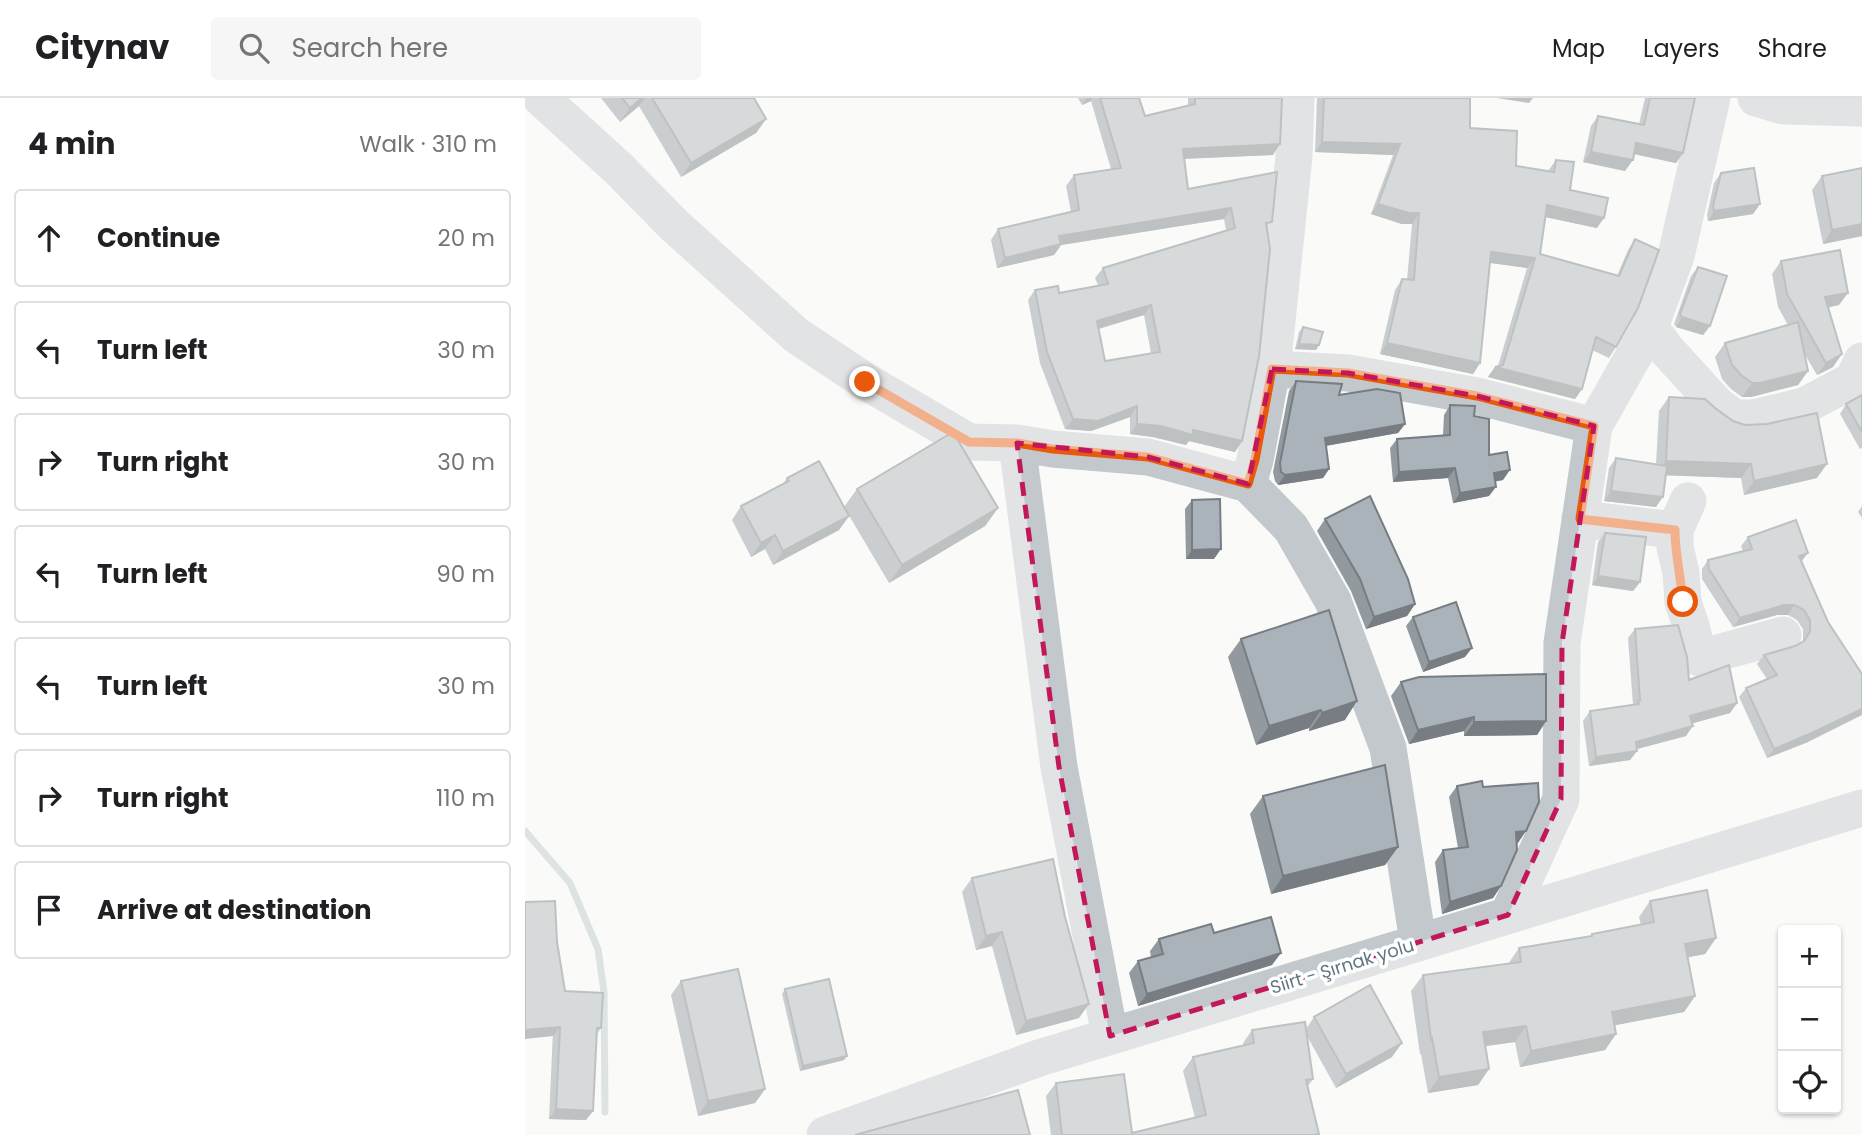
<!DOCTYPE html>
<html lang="en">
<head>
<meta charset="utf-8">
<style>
	:root { --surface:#fff; --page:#f6f6f6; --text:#202124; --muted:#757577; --line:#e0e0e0 }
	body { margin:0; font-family:Poppins,sans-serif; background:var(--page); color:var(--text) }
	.controls { position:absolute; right:21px; bottom:21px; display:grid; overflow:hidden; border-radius:7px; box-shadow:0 2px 5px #0004 }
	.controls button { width:63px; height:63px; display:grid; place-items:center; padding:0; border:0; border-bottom:2px solid var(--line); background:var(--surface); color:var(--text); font:35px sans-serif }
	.stop { position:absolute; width:21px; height:21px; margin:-16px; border:5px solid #ea580c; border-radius:50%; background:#fff }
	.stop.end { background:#ea580c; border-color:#fff; box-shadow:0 2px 7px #0008 }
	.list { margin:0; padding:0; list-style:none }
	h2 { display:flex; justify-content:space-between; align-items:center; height:91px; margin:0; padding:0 28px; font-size:30px }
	h2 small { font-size:23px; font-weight:400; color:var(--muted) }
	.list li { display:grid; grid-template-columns:46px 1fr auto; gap:21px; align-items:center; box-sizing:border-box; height:98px; margin:0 14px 14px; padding:0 14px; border:2px solid var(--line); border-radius:7px }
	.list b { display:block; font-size:26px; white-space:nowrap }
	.list em { font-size:23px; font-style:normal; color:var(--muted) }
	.icon { flex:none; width:38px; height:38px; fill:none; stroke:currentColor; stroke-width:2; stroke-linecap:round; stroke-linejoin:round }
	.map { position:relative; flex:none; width:1337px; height:1037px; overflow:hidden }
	header { display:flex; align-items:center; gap:42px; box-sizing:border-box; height:98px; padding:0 35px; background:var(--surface); border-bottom:2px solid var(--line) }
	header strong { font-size:33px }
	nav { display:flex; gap:38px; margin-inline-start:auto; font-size:24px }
	.search { width:490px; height:63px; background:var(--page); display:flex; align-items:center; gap:18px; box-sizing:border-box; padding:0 24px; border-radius:7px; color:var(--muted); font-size:26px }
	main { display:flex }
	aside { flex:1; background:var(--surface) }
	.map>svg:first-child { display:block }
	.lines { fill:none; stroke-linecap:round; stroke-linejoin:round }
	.stream { stroke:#bbc7cb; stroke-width:7 }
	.minor { stroke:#c3c8cc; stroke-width:37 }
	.wall { fill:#929a9f; fill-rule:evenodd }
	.shaded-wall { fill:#777d82 }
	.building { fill:#aab3b9; stroke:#777d82; stroke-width:2; fill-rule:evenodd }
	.route { stroke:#ea580c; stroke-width:9 }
	.marked { fill:none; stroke:#c2185b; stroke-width:5; stroke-dasharray:14 9; stroke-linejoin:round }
	.labels { text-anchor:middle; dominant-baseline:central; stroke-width:7; stroke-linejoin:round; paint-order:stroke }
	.street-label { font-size:18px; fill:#657683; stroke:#fff }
</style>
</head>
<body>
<header>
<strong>Citynav</strong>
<div class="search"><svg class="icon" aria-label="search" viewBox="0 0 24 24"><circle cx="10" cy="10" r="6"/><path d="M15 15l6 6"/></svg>Search here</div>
<nav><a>Map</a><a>Layers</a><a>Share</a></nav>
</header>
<main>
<aside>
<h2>4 min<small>Walk · 310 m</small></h2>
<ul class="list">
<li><svg class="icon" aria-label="ahead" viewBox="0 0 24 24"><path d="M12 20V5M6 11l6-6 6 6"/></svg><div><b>Continue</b></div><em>20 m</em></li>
<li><svg class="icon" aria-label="left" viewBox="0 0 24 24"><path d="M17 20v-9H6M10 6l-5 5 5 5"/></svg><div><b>Turn left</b></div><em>30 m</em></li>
<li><svg class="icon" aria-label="right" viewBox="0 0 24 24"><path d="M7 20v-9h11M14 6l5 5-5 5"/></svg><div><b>Turn right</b></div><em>30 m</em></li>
<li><svg class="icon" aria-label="left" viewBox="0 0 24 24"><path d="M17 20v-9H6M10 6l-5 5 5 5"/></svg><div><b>Turn left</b></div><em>90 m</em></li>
<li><svg class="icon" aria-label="left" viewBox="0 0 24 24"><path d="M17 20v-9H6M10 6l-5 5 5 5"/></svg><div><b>Turn left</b></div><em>30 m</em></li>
<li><svg class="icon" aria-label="right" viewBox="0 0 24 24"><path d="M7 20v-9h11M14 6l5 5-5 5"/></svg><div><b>Turn right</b></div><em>110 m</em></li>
<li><svg class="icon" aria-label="arrive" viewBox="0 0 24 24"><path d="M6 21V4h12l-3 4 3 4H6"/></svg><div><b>Arrive at destination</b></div></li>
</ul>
</aside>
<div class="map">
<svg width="1337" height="1037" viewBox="0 0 1337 1037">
	<rect width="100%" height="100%" fill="#fafaf8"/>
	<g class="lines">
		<path class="stream" d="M0,733L45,785L73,851L79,894L80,1014"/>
		<path class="minor" d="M16,0L93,70L149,127L271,237L340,283L444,344L492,345L528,351L623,359L723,386L730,362L747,271L769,58L771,0
			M1231,0L1258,8L1337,10
			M1125,229L1141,251L1192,307L1210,320H1228L1279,308L1328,282L1337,263
			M747,271L823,275L952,298L1069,328
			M492,345L534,669L585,938
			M723,386L766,430L808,503L863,650L893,844
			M1163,403L1150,432V449L1156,475L1158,504L1166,528L1174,560L1258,537
			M1055,421L1150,432
			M983,817L1036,701L1037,545L1069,328L1125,229L1151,158L1187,0
			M300,1037L514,960L1337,710"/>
	</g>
	<path class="wall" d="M76,0H229L241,21L231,35L156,79L114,8L95,24Z
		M553,0H614L620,18L663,8V0H757L748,57L659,61L663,91L752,74L742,132L717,343L710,354L664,343L661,347L628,339L605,336V319L566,333L540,331L515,265L503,202L510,192L534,195L573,187L570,180L578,170L701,132L699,121L536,147L529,157L472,170L466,142L473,131L546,114L541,88L549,77L586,71L566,3L557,7ZM619,217L626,255L580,263L574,231Z
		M792,0H945V30L991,68L1023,73L1031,62L1045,92L1072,130L1021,119L1015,156L1092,178L1103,152L1110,141L1091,249L1084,260L1067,252L1057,291L1050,301L963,279L970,269L973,268L1002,170L965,165L955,265L948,276L855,256L870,192L877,181L882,182L887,126H877L846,116L868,57L790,54Z
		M1120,0H1170L1158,55L1151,65L1109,56L1100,73L1058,64L1066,28L1073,18L1114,26Z
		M1196,75L1235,106L1228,116L1183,123L1182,117L1189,85Z
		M1297,78L1337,138L1298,146L1287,92Z
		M1256,163L1314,207L1303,209L1308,269L1292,277L1279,255L1283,273L1273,287L1226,299H1217L1206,291L1197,281L1190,259L1200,245L1263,227L1253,209L1247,176Z
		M1173,169L1185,228L1178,237L1151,229L1149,226L1166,178Z
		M778,229L794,247L791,252L770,251L774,234Z
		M771,283L814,297L880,326L873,335L801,348L804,371L798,380L753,387L750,383L748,374L764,293Z
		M1337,297V350L1335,351L1315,316L1321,306Z
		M1144,299L1190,310L1292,380L1219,397L1216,380L1141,377L1131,409L1079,403L1084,370L1091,360L1131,366L1134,313Z
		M925,307L949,318L964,357L978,382L970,383L964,398L928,405L923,380L868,384L865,350L872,341L918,337L919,317Z
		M262,380L324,418L314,432L248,467L240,451L226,459L207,422L216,408L258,386Z
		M332,391L473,410L460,428L364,485L319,409Z
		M667,402L689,461H661L660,411Z
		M1337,408V420L1333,414Z
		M800,421L890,506L882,518L841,531L826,493L792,433Z
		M1080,435L1115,484L1108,493L1067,487L1073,444Z
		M1223,439L1276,464L1303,524L1283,644L1242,660L1214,599L1221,590L1242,581L1232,566L1239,557L1270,548L1278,543V531L1272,522L1263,517H1252L1208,529L1177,481V471L1183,462L1218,453L1216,448Z
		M888,519L940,559L898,574L881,528Z
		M1110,531L1164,582L1212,605L1205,615L1167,625L1161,638L1112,651V653L1105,662L1064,668L1058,623L1065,613L1108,607L1103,540Z
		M716,541L820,622L784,633V630L731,647L703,559Z
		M876,584L1021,623L1012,637L939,638V633L884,646L866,598Z
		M932,688L958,689L993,745H992L976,788L968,800L917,816L910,764L918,752L933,750L924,699Z
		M738,698L873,749L860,767L746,796L725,716Z
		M447,780L554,920L491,937L467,848L451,852L437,794Z
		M1125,803L1191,840L1180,856L1163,859L1170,898L1159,914L1090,927L1091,936L1080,952L995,969L990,944L960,948L964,971L953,987L903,995L896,956H895L886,893L898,877L983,866L994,850L1065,839L1067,836L1116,827L1114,819Z
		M689,835L747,867L613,908L604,875L613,863L626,859L625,853L634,841Z
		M32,844L40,893L76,930L72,936L68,1013L61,1022L24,1021Z
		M156,883L240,991L230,1005L173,1018L146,897Z
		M260,891L322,958L319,962L275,973L257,896Z
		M789,919L867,959L811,990L782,938L788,981L783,988L793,1037H526L521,998L531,985L607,1035L670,1020L658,973L668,959L719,947L718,945L727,932L781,931Z"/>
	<path class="shaded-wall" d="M117,0H120L114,8L95,24L105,10Z
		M562,0H567L566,3L557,7Z
		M972,0H1008L1004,5Z
		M241,21L231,35L156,79L166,65Z
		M797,44L875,46L868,57L790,54Z
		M1111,45L1158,55L1151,65L1104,55Z
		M755,46L748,57L651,61L658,51Z
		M1066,54L1108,62L1100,73L1058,64Z
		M853,106L894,115L887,126H877L846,116Z
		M1235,106L1228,116L1183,123L1189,113Z
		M1022,107L1079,120L1072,130L1015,118Z
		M706,110L699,121L536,147L529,157L472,170L480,160L534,138Z
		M1337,126V138L1298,146L1307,132Z
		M966,154L1010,160L1002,170L959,164Z
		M1323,195L1314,207L1291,212L1300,199Z
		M626,207L619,217L565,233L572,223Z
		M1157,219L1185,228L1178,237L1151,229Z
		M862,245L955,265L948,276L855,256Z
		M774,246L794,247L791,252L770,251Z
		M1317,256L1308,269L1292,277L1301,265Z
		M970,269L1057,291L1050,301L963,279Z
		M1283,273L1273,287L1226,299H1217L1227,285Z
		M612,308L605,319L566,333L540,331L548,321Z
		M612,326L668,332L717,343L710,354L664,343L661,347L628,339L605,336Z
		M880,326L873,335L793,349L800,340Z
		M1141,363L1226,366L1216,380L1131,377Z
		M1302,366L1292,380L1219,397L1229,383Z
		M930,370L923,380L868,384L874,374Z
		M804,371L798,380L753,387L760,377Z
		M985,372L978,382L962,385L969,375Z
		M971,389L964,398L928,405L935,395Z
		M1086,393L1138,399L1131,409L1079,403Z
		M473,410L460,428L364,485L377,467Z
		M324,418L314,432L248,467L258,453Z
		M250,437L240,451L226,459L236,445Z
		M696,451L689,461H661L667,452Z
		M1283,455L1276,464L1274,458Z
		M1073,478L1115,484L1108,493L1067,487Z
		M890,506L882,518L841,531L849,519Z
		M1259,507H1269L1263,517H1252L1208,529L1215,520Z
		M947,550L940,559L898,574L904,564Z
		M832,603L820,622L784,633L797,615Z
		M1212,605L1205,615L1158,628L1165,618Z
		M1337,611V617L1283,644L1242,660L1249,651Z
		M796,612L784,630L731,647L744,628Z
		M949,619L939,633L884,646L893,632Z
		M1021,623L1012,637L939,638L949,624Z
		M1168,628L1161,638L1104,653L1111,644Z
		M1112,653L1105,662L1064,668L1071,659Z
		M1001,733L993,745L982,746L991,734Z
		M873,749L860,767L746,796L758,778Z
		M976,788L968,800L917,816L925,804Z
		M477,834L467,848L451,852L461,838Z
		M1191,840L1180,856L1149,862L1160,846Z
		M756,855L747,867L613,908L622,896Z
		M1170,898L1159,914L1076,930L1087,914Z
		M564,906L554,920L491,937L501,923Z
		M1001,928L990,944L947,950L958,934Z
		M35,929L28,938L0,941V932Z
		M1091,936L1080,952L995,969L1006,953Z
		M877,945L867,959L811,990L821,976Z
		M322,958L319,962L275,973L278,968Z
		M964,971L953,987L903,995L914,979Z
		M240,991L230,1005L173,1018L183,1003Z
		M31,1011L68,1013L61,1022L24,1021Z"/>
	<path class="building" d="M97,0H117L105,10Z
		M127,0H229L241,21L166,65Z
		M575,0H614L620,18L670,6V0H757L755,46L658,51L663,91L752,74L747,124L741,125L745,151L734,258L717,343L668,332V337L636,328L612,326V308L573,323L548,321L522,254L510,192L533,188L534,195L583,186L578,170L710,130L706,110L534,138L536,146L480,160L473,131L554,112L549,77L596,70ZM626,207L635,254L580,263L572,223Z
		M799,0H945V30L992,33L991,68L1029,74L1031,62L1049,64L1045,92L1083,100L1079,120L1022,107L1015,156L1094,178L1110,141L1134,152L1113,210L1091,249L1071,239L1057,291L970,269L978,267L1010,160L966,154L955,265L862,245L877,181L889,182L894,115H884L853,106L875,46L797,44Z
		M1125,0H1170L1158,55L1111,45L1108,62L1066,54L1073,18L1119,27Z
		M1229,70L1235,106L1189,113L1188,108L1196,75Z
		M1337,70V126L1307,132L1297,78Z
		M1315,152L1323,195L1300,199L1317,256L1301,265L1262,196L1256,163Z
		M1173,169L1202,178L1185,228L1157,219L1155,216Z
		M1273,224L1283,273L1235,285H1227L1216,277L1207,267L1200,245Z
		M778,229L798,234L794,247L774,246Z
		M771,283L817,286L814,297L852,291L875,295L880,326L800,340L804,371L760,377L756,374L755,365Z
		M1337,297V334L1321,306Z
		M1144,299L1180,301L1190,310L1208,323L1220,327L1242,326L1292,315L1302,366L1229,383L1226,366L1141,363Z
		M925,307L950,308L949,318L964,321V357L982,354L985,372L969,375L971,389L935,395L930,370L874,374L872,341L925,337Z
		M428,334L473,410L377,467L332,391Z
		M1091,360L1142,368L1138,399L1086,393Z
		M294,363L324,418L258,453L250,437L236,445L216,408L264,383L262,380Z
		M845,398L883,481L890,506L849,519L835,481L800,421Z
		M695,401L696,451L667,452V402Z
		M1271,422L1283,455L1274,458L1303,524L1337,576V611L1289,634L1249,651L1221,590L1252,577L1239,557L1270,548L1279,543L1285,534V522L1279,512L1269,507H1259L1215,520L1184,471L1183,462L1227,451L1223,439Z
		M1080,435L1121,439L1115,484L1073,478Z
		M931,504L947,550L904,564L888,519Z
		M804,512L832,603L797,615L796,612L744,628L716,541Z
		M1153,527L1162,559L1164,582L1204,567L1212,605L1165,618L1168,628L1111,644L1112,653L1071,659L1065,613L1114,606L1113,603L1115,602L1110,531Z
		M1021,576V623L949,624V619L893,632L876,584L894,579Z
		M860,667L873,749L758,778L738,698Z
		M957,683L958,689L1013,685L1014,704L1001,733L991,734L992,752L976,788L925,804L918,752L943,749L932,688Z
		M528,761L540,819L564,906L501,923L477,834L461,838L447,780Z
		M1182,792L1191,840L1160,846L1170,898L1087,914L1091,936L1006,953L1001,928L958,934L964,971L914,979L907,940L906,941L898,877L996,864L994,850L1067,838V836L1129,824L1125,803Z
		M30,803L32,844L40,893L78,895L76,930H72L68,1013L31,1011L35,929L0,932V804Z
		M746,819L756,855L622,896L613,863L638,856L634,841L686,826L689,835Z
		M213,871L240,991L183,1003L156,883Z
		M304,881L322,958L278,968L260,891Z
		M845,887L877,945L821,976L789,919Z
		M780,924L788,981L781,982L794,1036L789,1037H537L531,985L599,976L607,1035L681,1017L668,959L729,945L727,932Z
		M493,992L505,1037H330Z"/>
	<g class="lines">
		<path class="route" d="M340,284L444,344L492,345L528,351L623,359L723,386L730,362L747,271L823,275L952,298L1069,328L1055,421L1150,432C1150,456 1156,480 1158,504"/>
	</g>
	<path d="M0 0H1337V1037H0ZM747,271L823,275L952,298L1069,328L1037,545L1036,701L983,817L585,938L534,669L492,345L623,359L723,386Z" fill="#fafaf8" fill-opacity=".55" fill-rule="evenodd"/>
	<path class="marked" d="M747,271L823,275L952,298L1069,328L1037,545L1036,701L983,817L585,938L534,669L492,345L623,359L723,386Z"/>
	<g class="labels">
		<g class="street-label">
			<text transform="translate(817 868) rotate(-17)">Siirt - Şırnak yolu</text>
		</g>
	</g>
</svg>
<div class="controls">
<button>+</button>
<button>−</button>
<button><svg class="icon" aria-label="locate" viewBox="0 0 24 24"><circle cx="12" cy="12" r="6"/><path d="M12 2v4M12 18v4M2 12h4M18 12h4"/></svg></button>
</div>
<div class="stop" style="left:1158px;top:504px"></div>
<div class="stop end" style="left:340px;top:284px"></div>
</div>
</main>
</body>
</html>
